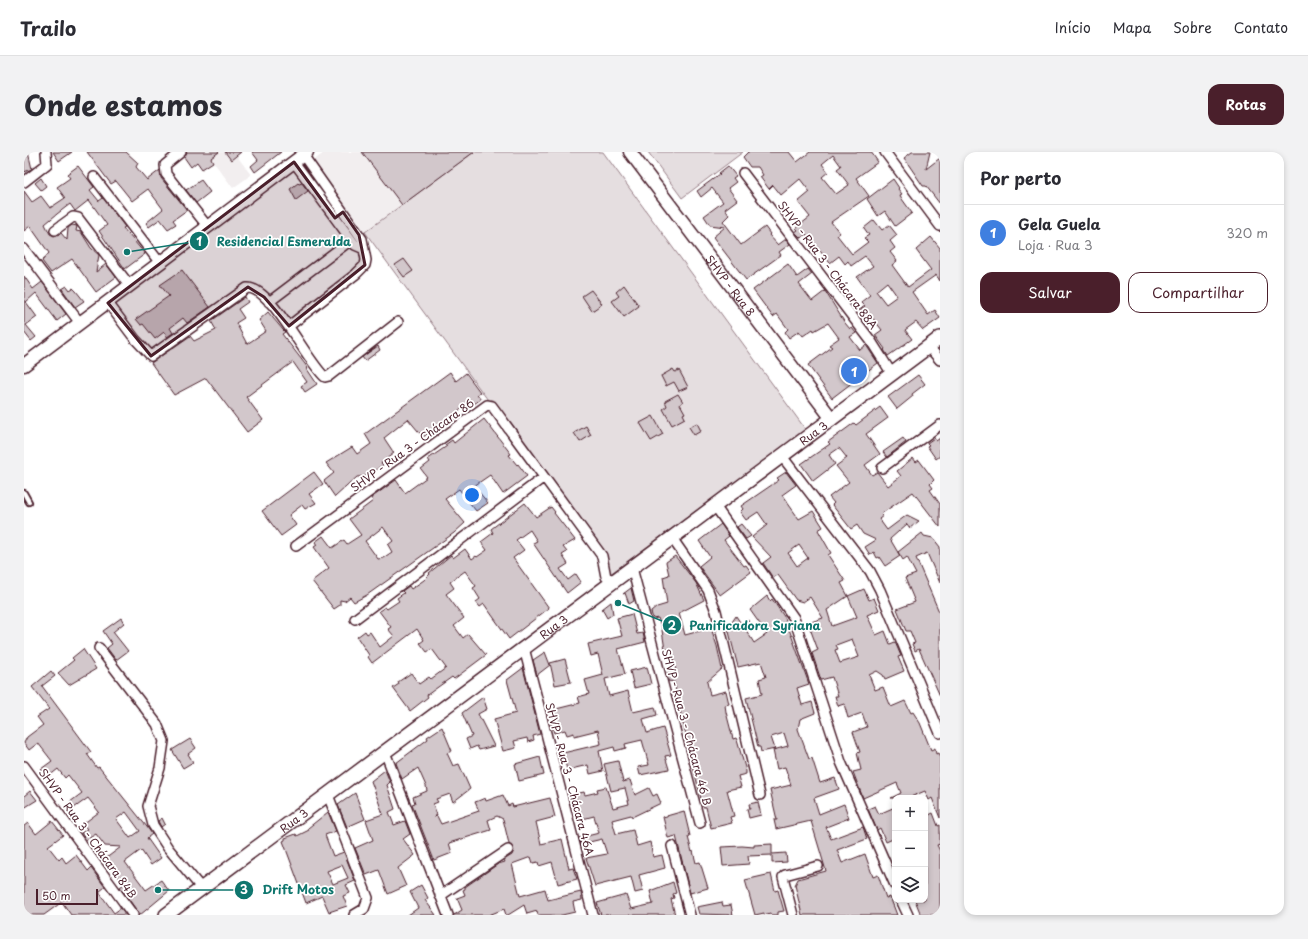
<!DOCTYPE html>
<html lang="pt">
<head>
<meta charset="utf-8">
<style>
	:root { --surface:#fff; --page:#f2f2f3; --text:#2b2b33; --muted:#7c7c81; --line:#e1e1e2; --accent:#4a1f2b }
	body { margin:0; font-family:"Playpen Sans",sans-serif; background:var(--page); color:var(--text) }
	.controls { position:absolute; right:12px; bottom:12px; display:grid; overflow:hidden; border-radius:8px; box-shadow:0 2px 6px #0003 }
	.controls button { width:36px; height:36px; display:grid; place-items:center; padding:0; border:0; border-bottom:1px solid var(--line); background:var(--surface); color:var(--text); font:20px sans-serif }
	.scale { position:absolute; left:12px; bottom:10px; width:62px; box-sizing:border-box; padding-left:4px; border:2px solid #4a1f2b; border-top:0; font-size:11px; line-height:14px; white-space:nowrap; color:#4a1f2b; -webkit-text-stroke:3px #fff; paint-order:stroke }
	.you { position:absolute; left:448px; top:343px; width:14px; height:14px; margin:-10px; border:3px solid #fff; border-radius:50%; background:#1a73e8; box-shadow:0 0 0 6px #1a73e833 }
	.badge { display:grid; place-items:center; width:26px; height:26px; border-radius:50%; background:var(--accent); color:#fff; font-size:13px; font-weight:700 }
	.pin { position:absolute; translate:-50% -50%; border:2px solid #fff; box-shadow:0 1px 4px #0006 }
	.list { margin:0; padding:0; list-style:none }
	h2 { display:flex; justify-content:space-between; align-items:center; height:52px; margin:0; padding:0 16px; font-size:17px }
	h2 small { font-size:13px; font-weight:400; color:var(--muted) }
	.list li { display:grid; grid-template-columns:26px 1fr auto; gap:12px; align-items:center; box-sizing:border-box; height:56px; padding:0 16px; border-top:1px solid var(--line) }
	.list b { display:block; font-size:15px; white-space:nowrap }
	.list p { margin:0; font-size:13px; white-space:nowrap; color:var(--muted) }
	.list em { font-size:13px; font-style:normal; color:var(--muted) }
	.actions { display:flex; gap:8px; padding:12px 16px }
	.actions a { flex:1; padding:9px 0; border:1px solid var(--accent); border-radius:12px; text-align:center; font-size:14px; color:var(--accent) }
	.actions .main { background:var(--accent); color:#fff }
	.icon { flex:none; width:22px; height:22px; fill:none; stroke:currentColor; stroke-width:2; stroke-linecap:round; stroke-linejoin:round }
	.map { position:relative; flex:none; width:916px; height:763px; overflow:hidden; border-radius:12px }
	header { display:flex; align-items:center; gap:24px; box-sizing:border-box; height:56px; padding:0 20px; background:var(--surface); border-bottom:1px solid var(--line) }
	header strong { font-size:19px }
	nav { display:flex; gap:22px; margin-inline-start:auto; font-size:14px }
	.intro { display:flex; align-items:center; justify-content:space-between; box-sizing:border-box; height:96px; padding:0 24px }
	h1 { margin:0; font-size:28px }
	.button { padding:10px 18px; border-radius:12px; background:var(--accent); color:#fff; font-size:14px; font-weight:700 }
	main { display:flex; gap:24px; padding:0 24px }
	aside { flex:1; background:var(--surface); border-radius:12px; box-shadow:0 2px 6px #0003 }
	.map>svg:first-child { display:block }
	.built { fill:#f2eeef }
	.green { fill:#e5dee0; stroke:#987e86 }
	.building { fill:#d2c7cb; stroke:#4a1f2b; fill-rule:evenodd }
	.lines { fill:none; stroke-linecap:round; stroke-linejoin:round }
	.service-casing { stroke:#4a1f2b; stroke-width:8 }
	.minor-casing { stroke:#4a1f2b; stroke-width:12 }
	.tertiary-casing { stroke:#4a1f2b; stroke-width:15 }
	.secondary-casing { stroke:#4a1f2b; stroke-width:16 }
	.service { stroke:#fff; stroke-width:4.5 }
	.minor { stroke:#fff; stroke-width:9 }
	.tertiary { stroke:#fff; stroke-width:12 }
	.secondary { stroke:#fff; stroke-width:13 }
	.marked { fill:#4a1f2b; fill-opacity:0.2; stroke:#4a1f2b; stroke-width:3; stroke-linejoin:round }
	.labels { text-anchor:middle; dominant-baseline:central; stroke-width:3.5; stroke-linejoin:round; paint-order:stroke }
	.street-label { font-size:11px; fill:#4a1f2b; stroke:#fff }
	.leader { fill:none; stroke:#0f766e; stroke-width:1.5 }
	.callout-dot { fill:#0f766e; stroke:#fff; stroke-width:1.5 }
	.mark-label { font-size:12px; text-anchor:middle; font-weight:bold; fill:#fff }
	.callout-label { font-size:12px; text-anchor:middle; font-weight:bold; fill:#0f766e; stroke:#fff; stroke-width:3.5; stroke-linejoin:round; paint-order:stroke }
</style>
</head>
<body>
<header>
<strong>Trailo</strong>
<nav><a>Início</a><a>Mapa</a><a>Sobre</a><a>Contato</a></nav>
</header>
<div class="intro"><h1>Onde estamos</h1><a class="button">Rotas</a></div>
<main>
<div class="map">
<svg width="916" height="763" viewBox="0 0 916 763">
	<rect width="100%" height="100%" fill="#fff"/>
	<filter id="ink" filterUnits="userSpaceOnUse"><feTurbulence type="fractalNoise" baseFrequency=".025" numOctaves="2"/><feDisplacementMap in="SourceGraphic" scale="8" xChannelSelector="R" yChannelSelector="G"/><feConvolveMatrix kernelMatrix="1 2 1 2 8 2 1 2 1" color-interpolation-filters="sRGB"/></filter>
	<g filter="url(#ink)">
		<path class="built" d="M182,0H210L227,23L209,36Z
			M301,0H450L341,80L289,9Z"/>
		<path class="green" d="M450,0H579L782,278L582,425L578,404L341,80Z
			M624,0H719L658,46Z"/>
		<path class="building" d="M0,0H4L8,17L0,20Z
			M29,0H48L35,9Z
			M63,0H102L114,11L112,15L123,28L136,18L137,26L163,58L149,68L152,72L144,77L136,67L125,75L122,71L139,57L124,37L108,49L92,29L87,32Z
			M163,0H195L187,6L189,10L178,17L173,10L167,15L160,5Z
			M201,0H217L207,8Z
			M228,0H257L231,20L227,14L234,8Z
			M338,0H450L378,53Z
			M724,0H765L773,10L786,0H847L854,10L832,26L845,44L807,70L816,81L813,83L828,102L844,90L840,86L845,83L840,76L850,68L858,78L865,73L873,83L866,89L871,96L866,100L873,109L868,113L884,135L907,118L892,98L907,85L916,96V129L912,123L888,140L904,163L911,158L916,166L899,178L892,170L881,178L888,187L864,204L860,198L861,197L851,183L858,178L847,164L842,167L835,158L841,154L837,150L846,143L833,125L849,114L841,104L827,114L824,109L821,112L815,104L806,111L782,82L777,86L771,80L774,78L772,76L786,65L774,50L786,40L776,27L757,43L749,33L745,37L736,25L739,23L734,15H726L719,5ZM809,3L817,14L813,17L825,33L812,42L798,25L804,20L798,12ZM863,130L873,144L862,152L852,139Z
			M888,0H906L902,17L916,6V52L902,34H899L880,6Z
			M54,14L70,35L66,38L75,49L79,46L101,75L99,76L121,102L101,117L75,79L83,73L65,48L51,59L46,52L33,62L21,72L26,82L30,84L37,81L43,88L44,76L48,73L53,74L52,79L57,80L67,96L75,103L72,120L82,112L92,125L72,140L48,107L27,121L18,109L25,101L6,74L0,79V39L8,50L17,44L26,56L41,46L33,35L46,26L43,22Z
			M704,14L712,24L709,26L712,30L704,36L713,48L701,57L705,63L699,69L717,93L741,75L746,82L745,83L754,93L762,87L766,92L755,100L757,103L722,128L689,85L701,75L686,73L680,64L699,50L688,36L677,45L673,39L696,22L695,21Z
			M17,26L22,34L17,38L11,31Z
			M869,27L875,36L874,37L878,42L876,43L878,47L888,61L871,74L861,59L854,64L843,47Z
			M177,28L186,40L172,51L162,38Z
			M274,31L275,32L278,31L284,39L272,48L266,37Z
			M380,107L389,119L380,125L371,113Z
			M764,112L773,125L784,117L788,122L775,132L788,149L801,139L821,171L826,177L828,176L832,181L826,185L836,198L842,193L854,211L808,246L784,213L808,195L805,193L815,186L804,171L790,179L789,177L779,184L775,179L765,186L761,180L764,177L753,162L749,165L729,138Z
			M158,118L186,155L163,171L159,166L146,176L149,181L143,185L140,180L131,187L119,172L117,173L112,167L145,144L136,133Z
			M0,124L9,137L18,130L42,162L33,169L12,141L2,150L13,165L2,173L12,185L7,189L0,180Z
			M600,133L615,154L600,165L588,149L595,144L592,140Z
			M43,134L46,138L49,136L52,139L60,149L51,155L38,137Z
			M567,138L578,152L568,159L558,144Z
			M221,145L224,150L214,157L220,166L212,171L223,192L242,179L235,168L244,160L259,178L261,180L258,182L284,216L283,217L293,232L281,240L277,234L283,230L269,210L222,245L239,268L223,280L182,226L150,243L127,211L166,184L170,189L192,178L187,169Z
			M354,194L356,198L341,209L338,205Z
			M649,217L651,220L655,218L664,235L655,239L650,230L642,234L637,224Z
			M426,220L432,229L442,221L456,240L453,242L457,247L450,252L448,249L429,263L432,266L425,271L423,268L399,285L384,267L360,286L370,301L357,311L359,313L343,324L333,325L311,345L300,329L310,321L302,311L328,295L333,302L347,292L341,282Z
			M894,223L901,232L888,242L889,244L873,257L864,245Z
			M654,242L659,250L656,252L661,261L659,262L661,266L648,273L639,257L643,254L641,249Z
			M856,255L864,266L842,282L856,302L841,313L848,323L853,320L864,334L877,324L873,319L889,306L892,310L895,308L910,328L906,332L909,336L906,338L916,352V375L889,340L857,362L859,364L855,367L863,378L883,363L895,369L886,376L883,372L866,387L876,404L861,414L855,405L853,406L850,400L846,403L841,395L852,388L839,382L833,373L827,377L808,353L810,351L805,345L825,330L812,314L823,306L815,296L805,303L811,312L789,329L777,312L806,292L804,290L830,271L832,273Z
			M629,264L639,282L627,289L616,271Z
			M460,267L487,302L485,303L493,313L494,312L503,324L479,342L466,323L450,334L464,351L452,359L435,337L421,347L441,371L430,381L343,443L330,450L326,445L321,449L316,448V453L310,457L288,429L305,416L290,395L293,393L291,390L299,384L308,396L320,388L323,392L337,383L325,367L349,349L347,346L372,328L381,341L403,325L397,317L406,310L404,307L423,294L421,293L428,288L430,291ZM359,375L369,389L364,393L368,400L359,406L354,407L341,389Z
			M673,271L677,279L670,283L665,275Z
			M562,274L567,283L556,290L550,281Z
			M879,286L882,290L863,305L859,300Z
			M910,286L912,289L916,286V304L912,307L903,294L905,293L903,291Z
			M290,320L299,332L285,342L292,351L281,357L278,353L265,363L272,373L257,384L238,359Z
			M762,320L772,333L758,343L775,367L789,359L799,375L794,378L807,401L804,403L821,429L817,431L824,444L803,458L808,474L833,465L824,444L840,437L845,448L850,446L855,458L843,463L852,483L861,479L866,492L871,490L877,504L874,505L880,519L861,527L859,523L853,519L845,523L851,538L859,535L867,555L881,549L887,561L889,560L896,571L907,598L911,596L912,602L914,601L916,605V666L908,646L905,648L901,639L884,646H867L877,641L873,631L839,646L829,620L837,618L833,601L836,600L829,580L843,575L838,561L824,566L820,552L814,554L811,544H814L808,525L797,528L788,501L794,498L784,471L799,466L786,445L779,450L772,448L754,423L749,426L739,411L747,405L728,385L743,373L734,360L722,368L716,360L719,357L717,354L755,328L753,326ZM775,393L784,406L773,414L764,401ZM828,487L835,505L816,511L811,498L814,497L812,493Z
			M501,351L512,365L527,355L531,360L530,361L551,388L539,395L543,400L538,403L544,412L536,417L544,428L552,422L557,430L543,441L509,391L513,389L506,378L492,388L500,398L489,406L525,456L485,487L460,452L456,455L452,450L456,447L449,436L452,434L441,419L426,430L430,436L422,442L440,466L430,474L439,486L444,482L462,503L430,527L428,525L414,535L403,543L404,545L386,559L369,536L375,532L374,530L387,521L395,532L405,525L407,527L422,516L408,497L403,500L396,491L400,488L393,477L348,511L344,505L345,503L333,485L341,479L343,482L346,480L356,495L370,484L364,477L367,475L355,459L361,455L363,457L375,449L373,446L380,441L378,439L385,434L387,437L400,428L406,422L405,421L427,403L429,406L441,397L448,407L452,404L453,405L463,398L457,390L469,381L467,377Z
			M697,372L705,384L700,388L720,414L722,413L727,420L696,443L675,414L686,405L675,389Z
			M717,372L727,384L722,387L713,375Z
			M898,381L900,384L909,386L916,395V431L903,401L892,406L916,462V544L895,497L891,499L888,492L891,491L886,479H882L873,457L891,450L881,426L892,422L883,405L879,408L874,400Z
			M651,404L672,431L680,448L655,461L661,483L687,476L693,494L698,517L683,530L686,543L702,539L705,552L701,553L702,560L709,587L712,586L713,588L722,619V622L714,624L717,635L703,638L710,664L706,665L708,671L687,676L682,655H679L669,614L671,613L659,572L650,530L644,529L643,521L652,519L648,501L646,502L644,497L641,498L637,472H636L634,466L629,467L627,460L633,455L643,452L639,425L645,423L642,410Z
			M607,436L610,449L605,452L601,441L599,442Z
			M743,444L746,449L748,447L761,466L785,532L773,536L778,553L788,550L791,561L776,567L774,577L785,607L788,606L796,631L811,626L815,637L790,646L795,662L820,652L825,666L802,675L807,687L839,675L843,687L813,698L818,711L841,702L849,725L854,723L862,746L866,745L873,763H778L771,733L774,727L802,719L787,669L752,677L750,668H753L746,638L767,633L761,615L753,617L749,598L764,594L760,581L747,585L751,597L737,600L736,595H734L722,546L738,542L735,527L742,525L737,510L714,515L704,476L712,464L718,473L724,468L726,475L722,478L730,491L743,482L726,458Z
			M587,450L589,462L583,466L578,457Z
			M608,462L613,482L619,481L621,490L594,497L601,522L581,527L585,544L604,539L609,560L631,555L633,563L619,567L623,581L639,576L647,603L641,604L645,617L616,623L614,615L625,613L618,588L601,592L602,596L591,599L590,595L575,599L579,619L566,622L564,613L543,618L539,601L577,592L574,578L550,584V581L543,583L541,578L530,581L527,571L531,570L528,558L556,551L554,545L565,542L561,528L579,523L574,502L567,504L564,492L598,484L593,466Z
			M97,466L100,471L89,480L104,499L92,508L83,496L88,492L79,479Z
			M59,497L72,517L45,533L34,521L50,508L48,506Z
			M521,500L526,513L513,523L509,508Z
			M541,507L547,530L531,533L526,511Z
			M623,515L627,532L610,536L606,519Z
			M499,516L516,582L509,584L510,588L504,590L503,586L490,589L492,596L479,599L470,567L492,561L483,528Z
			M27,519L31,524L18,534L67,600L63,602L73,616L75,615L123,675L128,682L123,686L137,706L127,713L117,698L101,710L122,738L137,728L145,739L116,763L96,735L100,732L81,707L97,695L81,694L72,682L62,688L57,681L63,677L59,672L75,660L64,646L50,656L46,650L58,641L44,623L41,626L34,617L24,625L17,617L28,609L14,591L5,598L0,591L3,585L19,573L13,565L25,557L8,535ZM102,660L116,679L106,686L92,667Z
			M459,545L463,557L454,562L470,594L455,598L453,594L446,597L442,587L448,584L438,561Z
			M418,575L428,599L423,601L429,614L435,612L446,637L429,650L426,642L412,647L414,650L409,652L413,663L410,665L413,664L417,672L455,659L451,650L454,649L461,646L462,649L479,643L484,654L488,652L489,655L526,646L531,665L512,670L517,692L538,687L545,717L549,716L553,727L534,732L528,710L515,714L514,710L509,711L507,705L488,712L496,744L521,737L524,748L557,740L558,748L549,750L551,760L538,763H514L513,759L503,762L500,753L484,763H482L480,757L465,763H430L438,758L433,746L441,743L439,738L441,737V735L474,712L481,710L480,708L488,703L490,698L485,692L479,667L473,664L464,668L467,678L425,691L428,701L410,708L388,652L391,651L389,645L403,639L402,634L394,616L378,627L372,611L404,587L403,585Z
			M166,587L172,596L164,602L169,610L159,616L148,598Z
			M516,605L520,623L495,629L491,612Z
			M594,609L599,630L606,628L611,643L625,636L629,644L633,642L637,651L608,665L607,663L588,668L592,682L609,678L613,694L626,690L629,705L638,703L641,716L615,723L619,739L611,741L607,725L571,734L562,706L583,702L578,687L557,692L555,686L575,681L570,664L555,668L551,642L560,640L561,643L574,640L573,637L582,635L589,656L605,652L601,636L587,639L580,612Z
			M361,618L366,630L363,633L371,657L365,660L370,673L381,669L386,682L379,687L391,703L374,716L382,734L364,742L355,718L342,723L331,696L349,688L342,668L359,662L347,629Z
			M6,639L13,648L0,656V644Z
			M331,641L341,667L323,675L314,653Z
			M734,650L737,663L725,666L723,657H726L725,652Z
			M851,654L855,662L871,655V686L862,690L856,676L853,678L844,657Z
			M660,659L666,684L664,685L668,700L669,699L672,711L676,710L684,736L666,741L652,684L644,686L639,665Z
			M304,660L312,679L301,683L309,704L320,700L331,729L322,733L326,741L319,744L323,754L305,760L298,744L282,751L259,689L261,688V686L272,682L273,684L285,678L284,676ZM318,713L324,726L309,732L303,719Z
			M909,661L914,674L916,673V692L913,693L916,699V763H897L891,748H901V665Z
			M138,666L141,672L137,675L134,669Z
			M28,669L39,683L24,694L35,708L38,705L42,711L52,703L64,719L67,716L81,735L75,740L90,761L97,756L102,763H47L38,750L20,763H0V674L4,671L12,682Z
			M748,692V702L762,701L763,710L748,711V703L724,704L725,712L699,714L697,695L718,694L730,695V693Z
			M747,722L751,739L754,738L760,759L754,760V763H747L746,761L740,763V761L731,763L721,728Z
			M649,730L652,741L649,742L650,746L647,747L651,763H577L573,751L602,743L607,757L629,752L626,739Z
			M397,733L404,746L401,748L412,763H384L394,756L386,740Z
			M698,750L699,754L707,753L709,763L675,762L673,755Z"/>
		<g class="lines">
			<g class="service-casing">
				<path id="service" d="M0,341L5,350"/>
			</g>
			<g class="minor-casing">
				<path id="minor" d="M157,0L141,13L142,22L184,75
					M861,0L916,74
					M270,10L331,93L338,96
					M719,21L847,189L868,222
					M70,25L136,111
					M0,30L23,12L22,0
					M31,78L49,65L54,66L106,134
					M0,97L56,171
					M245,150L327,88
					M84,151L111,187L127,204L223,136C247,134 283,210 301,225L305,224L374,170
					M265,174L332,122L341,113L342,108L338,87L279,3
					M905,195L916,208
					M757,303L846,419L856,438L916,581
					M858,316L916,273
					M691,354L770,466L817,610L871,733
					M648,386L684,438L692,459L736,643
					M272,394L463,253L468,254L578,404L582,425L592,429
					M608,416L676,671
					M331,467L520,325
					M75,496L133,572L140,589L136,616L124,654L129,673L144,696L178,737
					M500,496L569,763
					M361,600L424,763
					M0,614L109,763
					M304,643L344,746L340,757L330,763
					M648,694L666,763
					M416,744L484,698
					M877,748L884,763
					M769,763L759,725L761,723L794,714"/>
			</g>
			<g class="tertiary-casing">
				<g id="tertiary">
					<path id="s1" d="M606,0L808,267"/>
					<path d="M0,213L283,0"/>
				</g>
			</g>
			<g class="secondary-casing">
				<g id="secondary">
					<path id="s2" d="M142,763L916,186"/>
				</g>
			</g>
			<use href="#service" class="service"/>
			<use href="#minor" class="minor"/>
			<use href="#tertiary" class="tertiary"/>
			<use href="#secondary" class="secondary"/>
		</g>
	</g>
	<path class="marked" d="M270,10L311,66L319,60L335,83L341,113L265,174L240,145L224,135L127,204L84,151Z"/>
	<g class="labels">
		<g class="street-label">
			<text transform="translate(804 113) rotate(53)">SHVP - Rua 3 - Chácara 88A</text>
			<text stroke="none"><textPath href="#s1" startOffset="167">SHVP - Rua 8</textPath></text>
			<text stroke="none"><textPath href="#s2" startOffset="807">Rua 3</textPath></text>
			<text transform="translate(388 293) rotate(-36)">SHVP - Rua 3 - Chácara 86</text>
			<text stroke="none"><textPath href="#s2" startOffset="483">Rua 3</textPath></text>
			<text transform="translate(663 575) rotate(75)">SHVP - Rua 3 - Chácara 46 B</text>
			<text transform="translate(546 627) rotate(75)">SHVP - Rua 3 - Chácara 46A</text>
			<text stroke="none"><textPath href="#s2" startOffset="159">Rua 3</textPath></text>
			<text transform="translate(64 681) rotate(54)">SHVP - Rua 3 - Chácara 84B</text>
		</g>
	</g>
	<path class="leader" d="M103 100L175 89M594 451L648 473M134 738L220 738"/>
	<g class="callout-dot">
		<circle cx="103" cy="100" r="4"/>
		<circle cx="594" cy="451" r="4"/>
		<circle cx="134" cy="738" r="4"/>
		<circle cx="175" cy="89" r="10"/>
		<circle cx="648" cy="473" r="10"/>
		<circle cx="220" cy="738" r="10"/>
	</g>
	<g class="mark-label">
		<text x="175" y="94">1</text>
		<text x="648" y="478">2</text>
		<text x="220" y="742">3</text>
	</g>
	<g class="callout-label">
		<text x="260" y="94">Residencial Esmeralda</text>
		<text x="731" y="478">Panificadora Syriana</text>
		<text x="274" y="742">Drift Motos</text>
	</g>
</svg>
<div class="controls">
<button>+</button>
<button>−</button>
<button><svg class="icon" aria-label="layers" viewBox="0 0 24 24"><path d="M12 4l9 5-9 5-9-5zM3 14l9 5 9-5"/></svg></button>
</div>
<div class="scale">50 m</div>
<div class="you"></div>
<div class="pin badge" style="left:830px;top:219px;background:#3f7fe0">1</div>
</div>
<aside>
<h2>Por perto<small></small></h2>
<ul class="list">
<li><span class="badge" style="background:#3f7fe0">1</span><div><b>Gela Guela</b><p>Loja · Rua 3</p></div><em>320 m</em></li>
</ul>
<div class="actions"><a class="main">Salvar</a><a>Compartilhar</a></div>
</aside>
</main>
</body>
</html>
